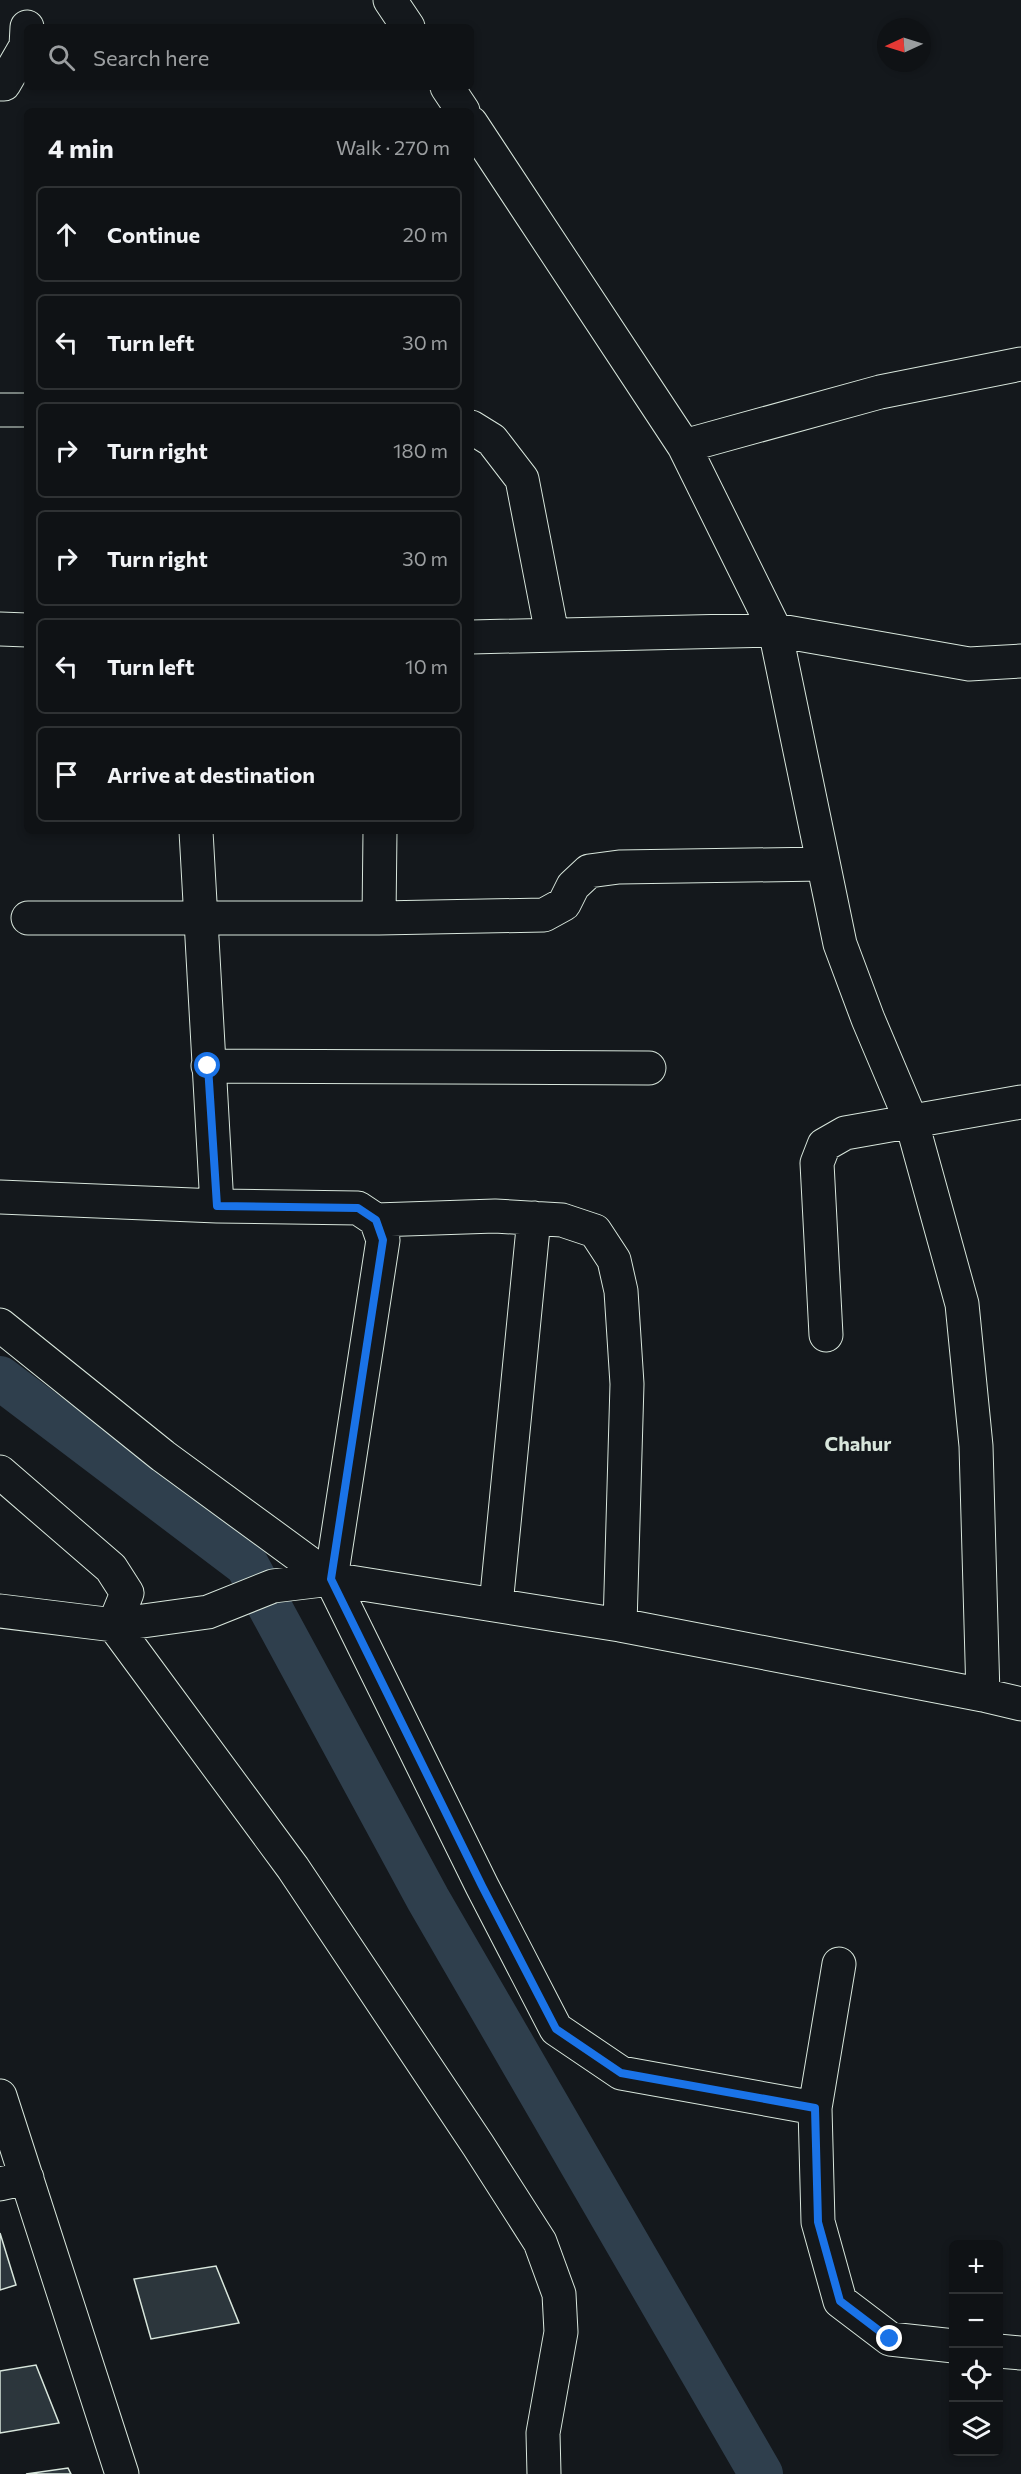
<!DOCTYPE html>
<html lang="en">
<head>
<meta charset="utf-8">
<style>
	:root { --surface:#0f1215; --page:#1d2022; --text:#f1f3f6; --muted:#9b9ea0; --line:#2f3234 }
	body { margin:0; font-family:Commissioner,sans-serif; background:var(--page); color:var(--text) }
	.controls { position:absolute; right:18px; bottom:18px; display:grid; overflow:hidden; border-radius:9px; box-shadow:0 3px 9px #0003 }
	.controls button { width:54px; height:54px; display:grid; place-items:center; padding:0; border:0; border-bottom:2px solid var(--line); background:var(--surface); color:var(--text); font:30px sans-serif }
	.compass { position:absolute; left:877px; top:18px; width:54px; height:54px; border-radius:50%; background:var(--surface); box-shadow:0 3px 9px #0003; rotate:266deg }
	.stop { position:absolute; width:18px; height:18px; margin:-14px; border:4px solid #1a73e8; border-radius:50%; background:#fff }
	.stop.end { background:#1a73e8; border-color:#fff; box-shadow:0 2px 6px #0008 }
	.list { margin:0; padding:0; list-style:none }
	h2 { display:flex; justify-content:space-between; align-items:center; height:78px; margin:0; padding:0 24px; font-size:26px }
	h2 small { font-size:20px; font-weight:400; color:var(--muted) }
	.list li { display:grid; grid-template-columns:39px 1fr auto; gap:18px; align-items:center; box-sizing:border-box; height:96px; margin:0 12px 12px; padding:0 12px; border:2px solid var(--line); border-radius:9px }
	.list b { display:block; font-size:22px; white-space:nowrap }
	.list em { font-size:20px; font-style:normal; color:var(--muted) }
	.icon { flex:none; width:33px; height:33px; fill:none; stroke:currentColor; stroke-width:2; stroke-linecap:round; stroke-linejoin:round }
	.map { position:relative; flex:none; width:1021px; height:2474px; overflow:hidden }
	.search { position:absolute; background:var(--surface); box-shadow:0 3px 9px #0003; left:24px; top:24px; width:450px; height:66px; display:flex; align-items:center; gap:15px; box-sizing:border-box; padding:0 21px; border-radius:9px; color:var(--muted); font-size:22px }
	.panel { position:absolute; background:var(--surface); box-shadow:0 3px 9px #0003; left:24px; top:108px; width:450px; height:726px; border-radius:9px }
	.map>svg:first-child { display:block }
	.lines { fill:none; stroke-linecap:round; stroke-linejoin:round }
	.canal { stroke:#2f3f4d; stroke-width:44 }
	.building { fill:#2c363c; stroke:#d8e6dc; stroke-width:1.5 }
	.minor-casing { stroke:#d8e6dc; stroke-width:35 }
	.minor { stroke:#14181c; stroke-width:33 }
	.route { stroke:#1a73e8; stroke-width:8 }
	.labels { text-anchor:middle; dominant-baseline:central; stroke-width:4.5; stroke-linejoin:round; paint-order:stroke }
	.neighbourhood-label { font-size:20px; font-weight:bold; fill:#d8e6dc; stroke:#14181c }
</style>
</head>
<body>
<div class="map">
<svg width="1021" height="2474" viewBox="0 0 1021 2474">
	<rect width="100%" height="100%" fill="#14181c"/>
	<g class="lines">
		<path class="canal" d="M0,1378L247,1565L428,1899L761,2474"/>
	</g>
	<path class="building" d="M0,2233L16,2285L0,2290Z
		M216,2266L239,2323L151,2339L134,2279Z
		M36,2365L59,2423L0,2433V2371Z
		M68,2468L71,2474H26Z"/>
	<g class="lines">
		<g class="minor-casing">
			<path id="minor" d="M390,0L408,27
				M0,84H4L26,46L27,27
				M447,87L463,111
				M471,123L684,446L775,630L840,944L868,1019L912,1123L962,1304L976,1446L983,1695
				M0,410H27
				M471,427L492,440L522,479L552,634
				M684,446L880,392L1021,364
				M0,629L27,630
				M471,637L775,630L969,664L1021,661
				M196,831L217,1206
				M28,918H379L544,915L564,904L573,886L589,871L619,867L822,864
				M379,918L380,831
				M208,1066L649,1068
				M0,1197L217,1206L358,1208L376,1220L383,1240L331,1579L482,1886L556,2029L621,2073L815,2108
				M376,1220L495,1216L562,1220L595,1231L614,1260L621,1291L627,1384L620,1625
				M0,1325L163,1456L331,1579L620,1625L983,1695L1021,1704
				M826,1335L817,1163L824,1145L845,1133L1021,1102
				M0,1472L111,1568L127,1593L114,1625L293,1868L478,2145L540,2242L559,2294L561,2332L543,2433L544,2474
				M496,1605L534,1218
				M0,1611L114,1625L208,1612L273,1586L331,1579
				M839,1964L815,2108L818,2222L840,2301L890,2339L954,2346
				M0,2096L122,2474
				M0,2184L27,2178
				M998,2351L1021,2353"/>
		</g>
		<use href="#minor" class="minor"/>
	</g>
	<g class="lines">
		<path class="route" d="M208,1066L217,1206L358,1208L376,1220L383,1240L331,1579L482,1886L556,2029L621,2073L815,2108L818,2222L840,2301L890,2339"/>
	</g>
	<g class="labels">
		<g class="neighbourhood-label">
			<text x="858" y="1443">Chahur</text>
		</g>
	</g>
</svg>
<div class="controls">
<button>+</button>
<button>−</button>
<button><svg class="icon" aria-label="locate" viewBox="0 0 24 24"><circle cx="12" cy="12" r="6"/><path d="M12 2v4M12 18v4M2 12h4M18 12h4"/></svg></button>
<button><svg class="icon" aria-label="layers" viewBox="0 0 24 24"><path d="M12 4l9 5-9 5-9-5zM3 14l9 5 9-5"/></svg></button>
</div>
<svg class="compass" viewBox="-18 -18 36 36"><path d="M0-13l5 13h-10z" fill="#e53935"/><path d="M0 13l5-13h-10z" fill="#9b9ea0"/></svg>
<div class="stop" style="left:208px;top:1066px"></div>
<div class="stop end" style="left:890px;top:2339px"></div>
<div class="search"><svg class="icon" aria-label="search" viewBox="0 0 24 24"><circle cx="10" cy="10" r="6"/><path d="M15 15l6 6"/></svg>Search here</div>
<section class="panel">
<h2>4 min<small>Walk · 270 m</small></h2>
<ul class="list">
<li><svg class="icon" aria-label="ahead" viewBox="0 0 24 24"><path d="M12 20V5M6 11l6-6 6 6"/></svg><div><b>Continue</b></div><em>20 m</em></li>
<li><svg class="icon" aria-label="left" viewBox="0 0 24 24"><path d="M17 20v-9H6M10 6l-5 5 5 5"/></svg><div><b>Turn left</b></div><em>30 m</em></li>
<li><svg class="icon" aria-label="right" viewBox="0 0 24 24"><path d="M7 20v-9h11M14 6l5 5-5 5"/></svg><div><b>Turn right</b></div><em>180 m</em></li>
<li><svg class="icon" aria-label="right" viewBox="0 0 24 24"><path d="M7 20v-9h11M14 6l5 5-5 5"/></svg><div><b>Turn right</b></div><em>30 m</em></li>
<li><svg class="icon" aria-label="left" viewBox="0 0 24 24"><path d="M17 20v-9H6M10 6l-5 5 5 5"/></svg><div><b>Turn left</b></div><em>10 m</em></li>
<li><svg class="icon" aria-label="arrive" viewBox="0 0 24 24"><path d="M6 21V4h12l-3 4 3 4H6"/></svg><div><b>Arrive at destination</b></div></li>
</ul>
</section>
</div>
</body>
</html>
